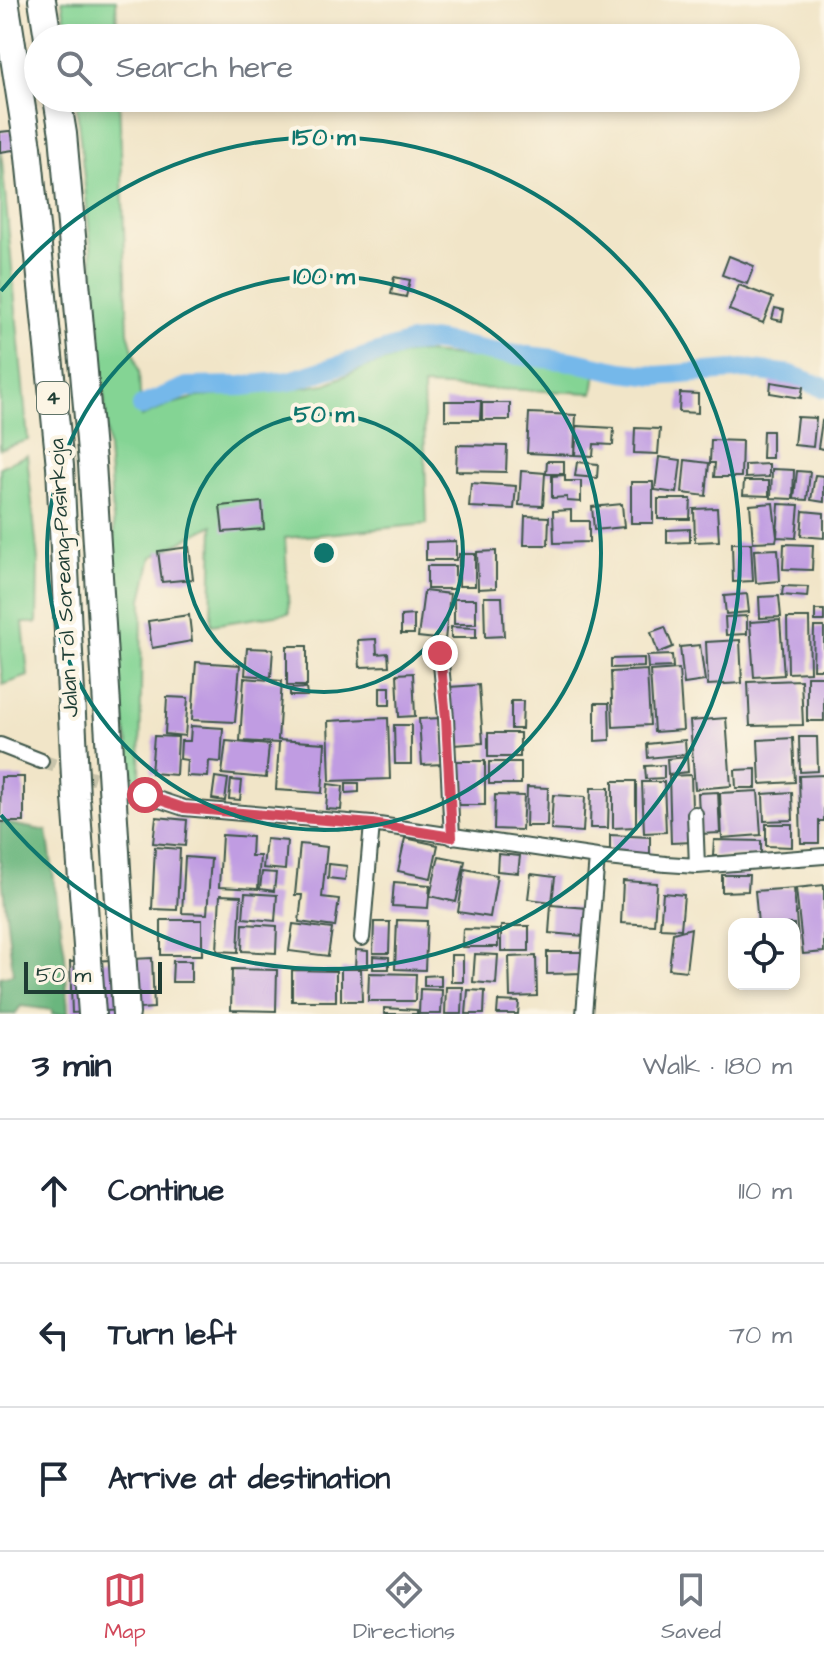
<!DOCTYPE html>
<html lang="en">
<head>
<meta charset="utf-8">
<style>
	:root { --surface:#fff; --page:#f6f6f7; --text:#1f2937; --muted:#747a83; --line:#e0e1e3; --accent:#d1495b }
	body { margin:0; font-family:"Architects Daughter",sans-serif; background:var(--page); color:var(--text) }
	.controls { position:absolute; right:24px; bottom:24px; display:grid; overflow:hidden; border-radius:16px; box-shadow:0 4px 12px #0003 }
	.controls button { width:72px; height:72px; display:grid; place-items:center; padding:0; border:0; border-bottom:2px solid var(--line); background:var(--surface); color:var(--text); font:40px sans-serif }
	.scale { position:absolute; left:24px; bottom:20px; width:138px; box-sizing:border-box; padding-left:8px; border:4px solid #1f3d34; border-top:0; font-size:22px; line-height:28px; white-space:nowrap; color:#1f3d34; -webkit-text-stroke:6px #fcf5e5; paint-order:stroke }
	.stop { position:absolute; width:24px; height:24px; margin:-18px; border:6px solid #d1495b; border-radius:50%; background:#fff }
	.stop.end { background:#d1495b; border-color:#fff; box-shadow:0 2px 8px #0008 }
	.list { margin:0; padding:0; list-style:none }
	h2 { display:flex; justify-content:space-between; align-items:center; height:104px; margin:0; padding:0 32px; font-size:34px }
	h2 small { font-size:26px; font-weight:400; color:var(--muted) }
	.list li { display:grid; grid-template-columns:52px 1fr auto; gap:24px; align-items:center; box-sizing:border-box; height:144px; padding:0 32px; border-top:2px solid var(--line) }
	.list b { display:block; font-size:30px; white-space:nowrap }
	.list em { font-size:26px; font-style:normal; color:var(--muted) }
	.icon { flex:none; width:44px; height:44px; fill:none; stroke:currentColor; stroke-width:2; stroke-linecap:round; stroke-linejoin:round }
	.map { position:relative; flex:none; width:824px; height:1014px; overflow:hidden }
	.search { position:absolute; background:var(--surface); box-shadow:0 4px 12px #0003; left:24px; right:24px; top:24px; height:88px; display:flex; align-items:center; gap:20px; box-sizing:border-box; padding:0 28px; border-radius:44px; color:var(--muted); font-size:30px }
	.sheet { height:536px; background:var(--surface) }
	nav { display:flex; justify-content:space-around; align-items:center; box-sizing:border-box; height:112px; border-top:2px solid var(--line); background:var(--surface); font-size:22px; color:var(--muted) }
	nav a { display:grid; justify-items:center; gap:4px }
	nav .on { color:var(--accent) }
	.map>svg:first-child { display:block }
	.green { fill:#84d494; stroke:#528864; stroke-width:2 }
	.forest { fill:#6bb67e; stroke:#457a59; stroke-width:2 }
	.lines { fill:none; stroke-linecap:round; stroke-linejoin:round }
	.canal { stroke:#74b8ea; stroke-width:20 }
	.building { fill:#c09ce2 }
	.street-tunnel { stroke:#c7c3aa; stroke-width:14; stroke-dasharray:14 7; stroke-linecap:butt }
	.street-casing { stroke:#3e564a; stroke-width:18 }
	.highway-casing { stroke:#3e564a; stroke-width:30 }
	.street { stroke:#fff; stroke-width:14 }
	.highway { stroke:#fff; stroke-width:26 }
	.route { stroke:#d1495b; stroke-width:10 }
	.ring { fill:none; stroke:#0f766e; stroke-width:4 }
	.labels { text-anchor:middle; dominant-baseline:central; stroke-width:8; stroke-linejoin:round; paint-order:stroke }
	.shield { fill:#fcf5e5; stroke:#617469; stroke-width:2 }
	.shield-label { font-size:20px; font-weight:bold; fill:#1f3d34 }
	.street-label { font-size:22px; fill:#1f3d34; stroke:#fcf5e5 }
	.centre { fill:#0f766e; stroke:#fcf5e5; stroke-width:4 }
	.ring-label { font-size:24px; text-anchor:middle; font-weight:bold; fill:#0f766e; stroke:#fcf5e5; stroke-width:8; stroke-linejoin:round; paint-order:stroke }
</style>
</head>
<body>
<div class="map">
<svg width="824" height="1014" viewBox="0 0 824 1014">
	<rect width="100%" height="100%" fill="#fcf5e5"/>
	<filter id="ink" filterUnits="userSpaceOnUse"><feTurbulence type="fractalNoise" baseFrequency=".0125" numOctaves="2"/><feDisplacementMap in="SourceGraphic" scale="16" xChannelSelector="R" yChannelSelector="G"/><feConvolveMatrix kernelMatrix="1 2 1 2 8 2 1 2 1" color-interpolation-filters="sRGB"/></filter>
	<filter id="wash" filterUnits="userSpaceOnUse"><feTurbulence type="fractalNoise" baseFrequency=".006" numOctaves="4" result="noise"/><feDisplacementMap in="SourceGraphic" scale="32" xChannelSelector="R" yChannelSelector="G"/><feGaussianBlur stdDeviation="1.8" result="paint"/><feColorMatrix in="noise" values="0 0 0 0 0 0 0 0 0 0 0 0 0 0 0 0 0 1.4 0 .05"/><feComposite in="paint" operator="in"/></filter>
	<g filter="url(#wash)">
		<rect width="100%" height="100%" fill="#f1e5c8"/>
		<path class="green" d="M62,0H116L117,38H68Z
			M76,98H119L128,332L139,372L141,417L175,403L198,397L276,391L326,384L365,367L414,352L496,359L596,373L593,393L423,386L427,524L285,538L289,613L211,625L213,525L152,557L142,599L140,780L133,778C121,697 107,613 114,531L99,327Z
			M0,139L28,440L0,449Z
			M27,455L38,561L37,623H23L28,676L3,685L0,657V467Z"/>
		<path class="forest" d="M0,822L47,831L65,955L68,1014H52V1010L21,1006L15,1014H0V977L13,974L0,860Z"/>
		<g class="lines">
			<path class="canal" d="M142,406L187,387L242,386L290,381L410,343L437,341L493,352L571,361L622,372L656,376L746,369L791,375L824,388"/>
		</g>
		<g id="blocks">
			<path class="building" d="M18,130L20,149L0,152V132Z
				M729,256L754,266L747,284L722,275Z
				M394,277L410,280L406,297L391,294Z
				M739,285L773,298L763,323L729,310Z
				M775,308L784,310L782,321L772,319Z
				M771,382L803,387L801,398L770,393Z
				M680,393L698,394V413L679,412Z
				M445,401H481L480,420H445Z
				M482,403H510V420H482Z
				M529,413L576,415L574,455L527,453Z
				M797,417L816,418L813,447L794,445Z
				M822,421L824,422V449L818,448Z
				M577,426L614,428L613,445L594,444L593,456L575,455Z
				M635,428L660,429L658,454L634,453Z
				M763,431H772V458H762Z
				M711,440L742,441L741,477H714L715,463H710Z
				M457,445L507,446L506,472L456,471Z
				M659,457L681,460L677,493L655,490Z
				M685,460L709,463L706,496L682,493Z
				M547,461H564V474H546Z
				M577,462L598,464L597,478L575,476Z
				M769,464V477L745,478V465Z
				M772,469L794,470L793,499L771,498Z
				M521,471L545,473L543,506L519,505Z
				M797,471L810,472L807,500L794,499Z
				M565,475V481H581V502L567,501V497L552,498V476Z
				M815,475L824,476V502L811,500Z
				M744,481H769V496L743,495Z
				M631,482H653V523H631Z
				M471,483L516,486L514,509L469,507Z
				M658,499H691L690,519H658Z
				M262,502L264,529L223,532L220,506Z
				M773,503L777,537L776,541L753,542L750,505Z
				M622,504L624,527L594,530L592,507Z
				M779,504L799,505L796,538L777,537Z
				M717,508L719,541L695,542L694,509Z
				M571,510V521H589V542L554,543L553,511Z
				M803,511L824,513V538L801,536Z
				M525,516L549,517L548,545H524Z
				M690,529V542L667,543V530Z
				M456,541V560H426V542Z
				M732,543H751L753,581L733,582Z
				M784,544L813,545L812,570L783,569Z
				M189,547L193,579L162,582L158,551Z
				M778,549L780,581L756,583L754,550Z
				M496,551V588L478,589L477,552Z
				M459,554H475V586H459Z
				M427,566H455V589H427Z
				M783,586L808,587L807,597L782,595Z
				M424,591L450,594L445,640L418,637Z
				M747,594L749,612L726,614L724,596Z
				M779,596L781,617L760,618L759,597Z
				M484,597H502L504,636L485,637Z
				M454,599H476V624H454Z
				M815,610H824V621H815Z
				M189,615L192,641L152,648L148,621Z
				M414,615V634H401V616Z
				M747,616V634L726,635L725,617Z
				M787,618H809L810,672L788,673Z
				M780,620L784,675L754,677L750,622Z
				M451,627L476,628V638H451Z
				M665,627L673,647L658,653L651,632Z
				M814,627H824V669H813Z
				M376,639L377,654L388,653L389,666L360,667L358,640Z
				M740,640L742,683L708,685L706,642Z
				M700,645L705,681L684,684L680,647Z
				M287,646H307V686H287Z
				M247,648L273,649L271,677L245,675Z
				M672,655L673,667L648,668L647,656Z
				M644,658V667L611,668V659Z
				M196,662L240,665L235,722L192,720Z
				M679,669L683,730L654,732L650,671Z
				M647,670L650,725L613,727L611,672Z
				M413,673L415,716L399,717L397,674Z
				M807,676H824V721H807Z
				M244,678L282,681L278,740L325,743L322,793L276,790L279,743L240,741Z
				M801,680L803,725L750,726L748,682Z
				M479,685L483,743L453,745L449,687Z
				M380,687H390V705H380Z
				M306,688L307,696H290V689Z
				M167,697L188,698L185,736L165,734Z
				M511,701H523L522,729H511Z
				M595,703H609L610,740L595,741Z
				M388,718L390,779L330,781L328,721Z
				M442,718L444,764L422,765L419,719Z
				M726,718L731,786L695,789L690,721Z
				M394,725H411V764H395Z
				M191,726L223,728L221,762L209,761L208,777L186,776L187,760L180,759L181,741H190Z
				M488,733H520V757H488Z
				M154,736L178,737L176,775L151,773Z
				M799,737H817L818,771L800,772Z
				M793,738L795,782L760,784L758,740Z
				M685,740L686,754L648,758L647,744Z
				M226,741L269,745L266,778L222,774Z
				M687,757L688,772L668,774L667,759Z
				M455,761H485V805H455Z
				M489,762H521V784H489Z
				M664,765V778L646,779L645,766Z
				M756,769V788H736L735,770Z
				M691,775L693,842L671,843L669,776Z
				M824,775V821H819V843H801L799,776Z
				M1,777H24V822H0Z
				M215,777L228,779L225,801L212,799Z
				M231,780L242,781L240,800L229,799Z
				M613,781H636V827L613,828Z
				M642,782H664L666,832L644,833Z
				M346,783H359V792L346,793Z
				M328,784L343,786L341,810L326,809Z
				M527,787L548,788L547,826H526Z
				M591,788H609L608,828H590Z
				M758,791L761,835L722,838L720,793Z
				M718,792L720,833L700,834L698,793Z
				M792,792L793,820L764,821L763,794Z
				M495,795L524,796L522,830L494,829Z
				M553,795L585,797L583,832L551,830Z
				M156,817L187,820L185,846L153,843Z
				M766,824H792V847L766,846Z
				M222,835L252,837L251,856H260L258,889L219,887Z
				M610,835L650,837V855L610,853Z
				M405,838L438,845L431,878L398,871Z
				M266,839L287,841L285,870L263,868Z
				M714,840L761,841V856H713Z
				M300,844L327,847L322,897L339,899L335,927L299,922L302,895H295Z
				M155,847L180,849L177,910L152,909Z
				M498,854L520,856L518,873L497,871Z
				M439,856L465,861L456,902L430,896Z
				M185,857L211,859L207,914L182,913Z
				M329,864L347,866L345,880L328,878Z
				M465,869L497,875L490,917L458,912Z
				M262,872L276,873L274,891L260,889Z
				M531,874L555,877L552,902L528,899Z
				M722,875H749L748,891L722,892Z
				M623,881L657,883L654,925L621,923Z
				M394,882L430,885L428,908L392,906Z
				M824,885V952L803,954L796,888Z
				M794,888L798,940H794V924H758L755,891Z
				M245,893L277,895L275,921L243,918Z
				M663,893L684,895L681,929L660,928Z
				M220,895L241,896L238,952L217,951Z
				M551,905L587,908L584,936L549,933Z
				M161,920H202V955H161Z
				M397,920L427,921L425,970L395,969Z
				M374,922H390L389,953H373Z
				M243,924L277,926L276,953L242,951Z
				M293,924L332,929L328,956L289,951Z
				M501,926H529V951H501Z
				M691,928L686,971L669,969L673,933Z
				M463,929L498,930V947H462Z
				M356,950L368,951V968H355Z
				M547,952H583L584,973L547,974Z
				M475,954L498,955L496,984L473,982Z
				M451,955H463V982H451Z
				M373,956L389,957V969H373Z
				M536,956L537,996L510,997L509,957Z
				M152,958L154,1008L72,1013L70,962Z
				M173,961H191V982H172Z
				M232,969L277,970L276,1011L231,1010Z
				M341,969H361L362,1001H341Z
				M292,970L336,971V1001H292Z
				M369,973L416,974L415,1001H368Z
				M441,975V986H424V976Z
				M446,987H463L462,1014H445Z
				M420,989L442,990L441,1014H419Z
				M468,990L485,991L484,1014H466Z
				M498,1001L519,1002L518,1014H497Z
				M384,1008L417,1010V1014H384Z"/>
		</g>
	</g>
	<g filter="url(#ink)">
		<use href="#blocks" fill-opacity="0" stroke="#3e564a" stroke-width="2"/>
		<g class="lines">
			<path class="street-tunnel" d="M41,761L145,795"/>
			<g class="street-casing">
				<path id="street" d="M440,653L446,718L452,837
					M0,745L41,761
					M145,795L184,808L372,824L597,857L666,864L697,866L824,856
					M695,814L697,866
					M362,938L372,824
					M584,1014L597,857"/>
			</g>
			<g class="highway-casing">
				<path id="highway" d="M5,0L28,147L60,466L76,798L92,1014
					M42,0L48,38
					M57,98L63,134L92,463L126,1014"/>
			</g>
			<use href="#street" class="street"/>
			<use href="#highway" class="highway"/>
		</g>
	</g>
	<g class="lines" filter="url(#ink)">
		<path class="route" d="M145,795L184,808L372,824L452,837L446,718L440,653"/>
	</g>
	<g class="ring">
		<circle cx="324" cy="553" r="139"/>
		<circle cx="324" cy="553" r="277"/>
		<path d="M1 291A416 416 0 1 1 1 815"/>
	</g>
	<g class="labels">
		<rect class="shield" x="37" y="382" width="32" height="32" rx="6"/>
		<g class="shield-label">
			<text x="53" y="398">4</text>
		</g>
		<g class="street-label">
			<text transform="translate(64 578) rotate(-93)">Jalan Tol Soreang–Pasirkoja</text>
		</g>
	</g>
	<circle cx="324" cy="553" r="12" class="centre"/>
	<g class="ring-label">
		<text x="324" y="145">150 m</text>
		<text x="324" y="284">100 m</text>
		<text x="324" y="422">50 m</text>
	</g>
</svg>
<div class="controls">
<button><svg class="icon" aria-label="locate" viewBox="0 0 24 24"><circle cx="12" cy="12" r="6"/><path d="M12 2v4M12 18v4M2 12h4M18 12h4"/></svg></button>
</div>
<div class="scale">50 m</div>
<div class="stop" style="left:145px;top:795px"></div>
<div class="stop end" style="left:440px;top:653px"></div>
<div class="search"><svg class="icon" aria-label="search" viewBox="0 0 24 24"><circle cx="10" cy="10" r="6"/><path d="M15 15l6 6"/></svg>Search here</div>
</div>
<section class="sheet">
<h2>3 min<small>Walk · 180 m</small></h2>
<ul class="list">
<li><svg class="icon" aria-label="ahead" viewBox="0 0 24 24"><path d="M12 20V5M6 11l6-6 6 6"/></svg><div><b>Continue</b></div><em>110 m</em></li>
<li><svg class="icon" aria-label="left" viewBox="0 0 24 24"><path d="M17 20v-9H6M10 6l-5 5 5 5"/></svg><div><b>Turn left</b></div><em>70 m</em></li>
<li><svg class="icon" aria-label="arrive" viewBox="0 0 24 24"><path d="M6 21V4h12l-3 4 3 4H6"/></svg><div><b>Arrive at destination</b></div></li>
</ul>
</section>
<nav>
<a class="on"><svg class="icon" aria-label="map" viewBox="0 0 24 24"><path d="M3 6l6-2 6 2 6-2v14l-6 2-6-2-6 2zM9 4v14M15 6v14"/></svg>Map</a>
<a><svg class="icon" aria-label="directions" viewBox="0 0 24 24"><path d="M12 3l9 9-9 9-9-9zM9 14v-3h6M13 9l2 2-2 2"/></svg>Directions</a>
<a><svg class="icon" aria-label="saved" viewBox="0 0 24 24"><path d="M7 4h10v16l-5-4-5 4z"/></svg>Saved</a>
</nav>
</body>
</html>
